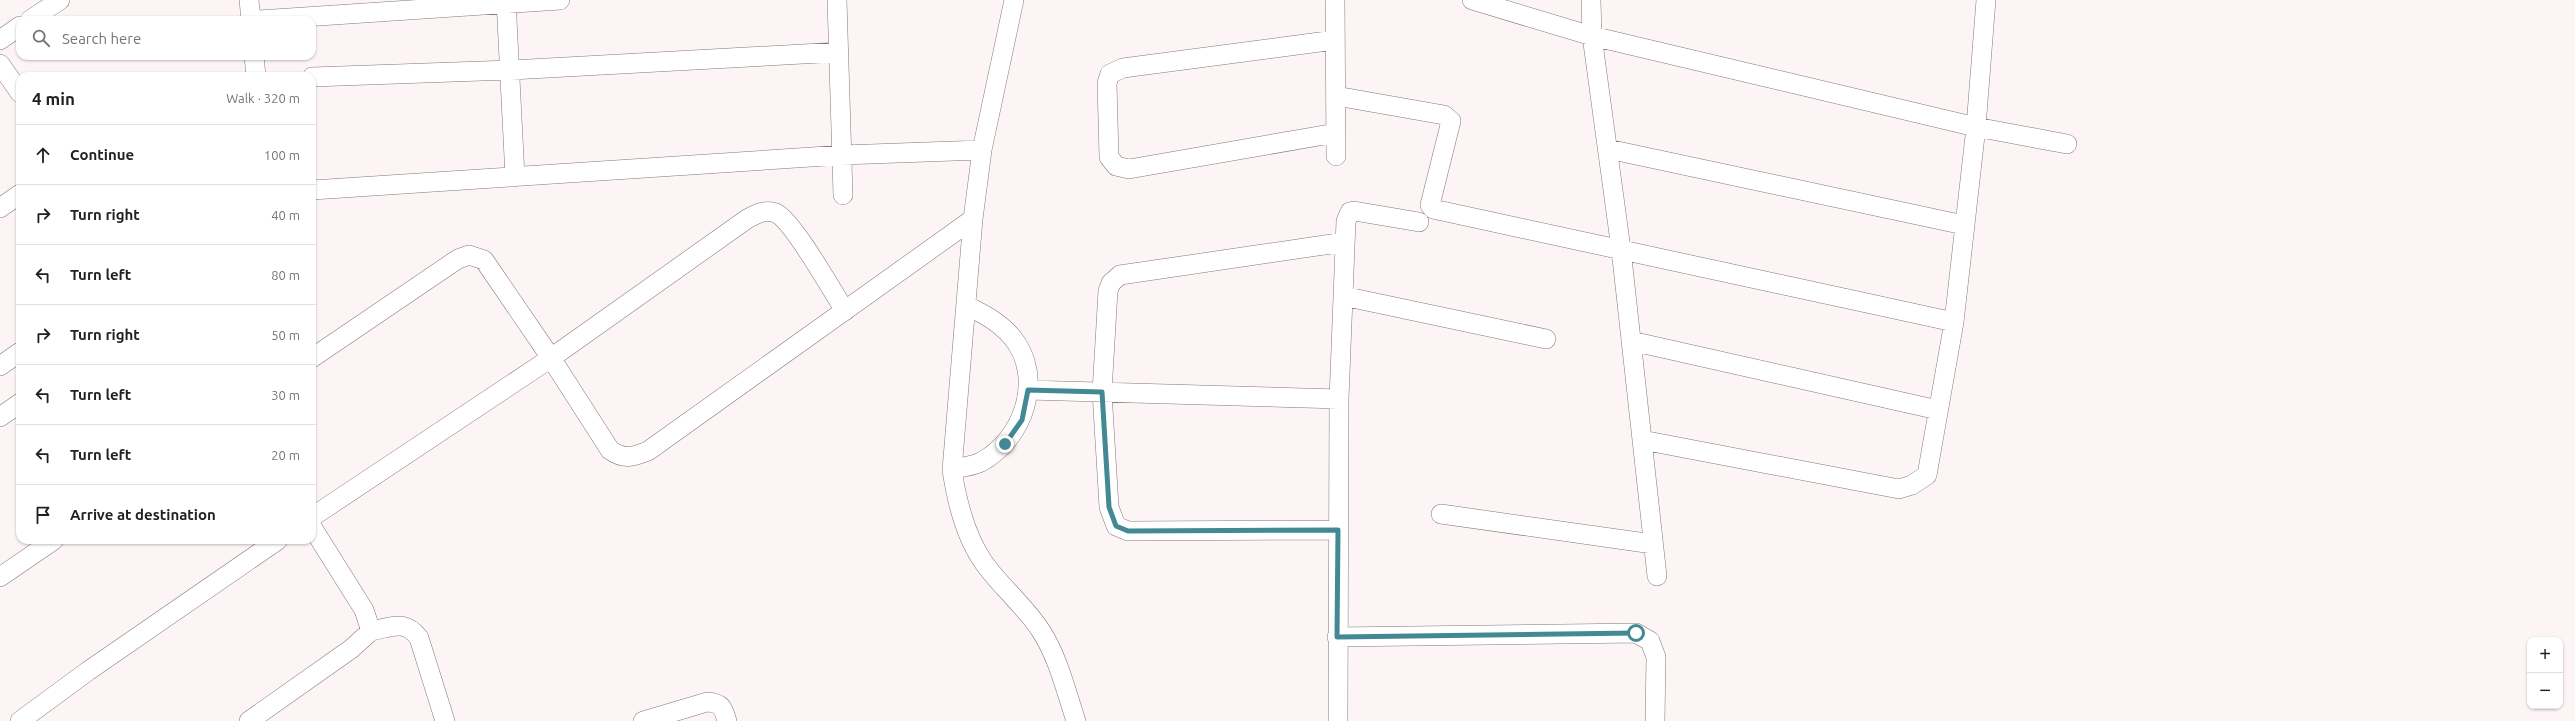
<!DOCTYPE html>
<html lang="en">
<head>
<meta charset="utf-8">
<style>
	:root { --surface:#fff; --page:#f6f6f6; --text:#202124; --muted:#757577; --line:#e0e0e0 }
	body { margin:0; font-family:Ubuntu,sans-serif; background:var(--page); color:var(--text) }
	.controls { position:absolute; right:12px; bottom:12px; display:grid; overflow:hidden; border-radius:8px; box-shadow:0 1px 3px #0004 }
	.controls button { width:36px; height:36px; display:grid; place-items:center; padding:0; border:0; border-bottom:1px solid var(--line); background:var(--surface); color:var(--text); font:20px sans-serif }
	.stop { position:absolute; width:12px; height:12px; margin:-9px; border:3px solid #438994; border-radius:50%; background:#fff }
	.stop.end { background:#438994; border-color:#fff; box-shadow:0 1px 4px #0008 }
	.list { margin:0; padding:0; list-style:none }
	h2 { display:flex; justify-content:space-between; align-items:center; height:52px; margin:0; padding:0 16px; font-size:17px }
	h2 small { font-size:13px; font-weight:400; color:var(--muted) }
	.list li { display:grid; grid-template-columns:26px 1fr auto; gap:12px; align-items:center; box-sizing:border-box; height:60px; padding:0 16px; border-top:1px solid var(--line) }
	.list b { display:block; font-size:15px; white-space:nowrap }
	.list em { font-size:13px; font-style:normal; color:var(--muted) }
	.icon { flex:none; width:22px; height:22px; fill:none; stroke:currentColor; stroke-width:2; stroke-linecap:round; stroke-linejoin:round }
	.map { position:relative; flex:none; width:2575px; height:721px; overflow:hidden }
	.search { position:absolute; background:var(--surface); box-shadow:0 1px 3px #0004; left:16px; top:16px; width:300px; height:44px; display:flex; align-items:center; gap:10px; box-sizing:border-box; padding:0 14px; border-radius:12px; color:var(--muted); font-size:15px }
	.panel { position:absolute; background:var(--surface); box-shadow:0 1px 3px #0004; left:16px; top:72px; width:300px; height:472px; border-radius:12px }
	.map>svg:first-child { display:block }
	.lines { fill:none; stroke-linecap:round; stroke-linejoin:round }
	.street-casing { stroke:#85777a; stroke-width:20 }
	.street { stroke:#fff; stroke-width:19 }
	.route { stroke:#438994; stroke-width:5 }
</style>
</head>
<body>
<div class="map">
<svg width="2575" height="721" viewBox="0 0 2575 721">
	<rect width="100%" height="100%" fill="#fdf4f6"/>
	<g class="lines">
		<g class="street-casing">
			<path id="street" d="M249,0L251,20
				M506,0L515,177
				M837,0L843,195
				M1335,0L1336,156
				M1472,0L1592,36L1976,127L2067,144
				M1591,0L1592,36L1621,249L1657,576
				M30,20L60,0
				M259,20L560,0
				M0,40L20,26
				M1335,40L1123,68L1110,74L1107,83L1109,157L1116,166L1129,169L1336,133
				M254,56L256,76
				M0,64L20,93
				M312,77L511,70L839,52
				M1336,96L1444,115L1451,121L1430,205L1433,209L1954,322
				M1608,149L1964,225
				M312,190L842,155L982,150
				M0,208L20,194
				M973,219L982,150L1014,0
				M1343,296L1546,339
				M1631,341L1938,410
				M312,358L458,259L469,255L484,260L551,358L747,219C756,214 765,209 776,213C793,221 833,292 845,311
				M0,366L20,352
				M1028,390L1339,399
				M0,417L20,403
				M1642,440L1899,489L1912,485L1927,475L1954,322L1976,127L1986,0
				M952,470C961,467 973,466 981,462C1024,439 1045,377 1012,337C999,322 984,314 967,306
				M1441,514L1653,544
				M312,517L551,358L610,450C624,460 633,457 648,451L973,219L952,470C957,502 965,536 984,563C1001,587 1025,606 1041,631C1058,657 1066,691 1076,721
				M1338,530L1128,531L1116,526L1109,507L1102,392L1108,291L1111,283L1120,275L1345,242
				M0,577L54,540
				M371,631C392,627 405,619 419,638L445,721
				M1337,637L1636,633L1650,641L1656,657L1655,721
				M20,721L88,671L278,540
				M249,721L351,649L371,631L364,610L312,527
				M643,721L707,702C722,703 723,708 727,721
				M1338,721L1339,399L1346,221L1350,212L1354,211L1419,222"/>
		</g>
		<use href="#street" class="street"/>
	</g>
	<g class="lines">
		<path class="route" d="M1005,444L1022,420L1028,390L1102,392L1109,507L1116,526L1128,531L1338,530L1337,637L1636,633"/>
	</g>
</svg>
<div class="controls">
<button>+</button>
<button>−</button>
</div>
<div class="stop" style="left:1636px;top:633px"></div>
<div class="stop end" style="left:1005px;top:444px"></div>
<div class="search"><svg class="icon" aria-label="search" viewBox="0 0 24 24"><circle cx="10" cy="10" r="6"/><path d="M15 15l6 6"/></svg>Search here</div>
<section class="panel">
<h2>4 min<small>Walk · 320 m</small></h2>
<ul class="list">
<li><svg class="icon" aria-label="ahead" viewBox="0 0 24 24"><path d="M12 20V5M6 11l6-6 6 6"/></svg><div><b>Continue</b></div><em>100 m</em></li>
<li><svg class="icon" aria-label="right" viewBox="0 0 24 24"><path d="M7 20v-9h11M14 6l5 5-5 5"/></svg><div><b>Turn right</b></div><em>40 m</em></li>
<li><svg class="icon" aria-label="left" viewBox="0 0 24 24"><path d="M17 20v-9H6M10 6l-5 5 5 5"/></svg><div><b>Turn left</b></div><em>80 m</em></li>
<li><svg class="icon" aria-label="right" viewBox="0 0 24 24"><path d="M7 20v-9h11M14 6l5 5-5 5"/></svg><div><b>Turn right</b></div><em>50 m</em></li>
<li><svg class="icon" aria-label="left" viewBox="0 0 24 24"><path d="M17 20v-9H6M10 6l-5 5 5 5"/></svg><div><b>Turn left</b></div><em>30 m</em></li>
<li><svg class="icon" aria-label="left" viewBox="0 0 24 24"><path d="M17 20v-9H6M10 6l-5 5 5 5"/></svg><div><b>Turn left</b></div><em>20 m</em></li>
<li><svg class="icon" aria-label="arrive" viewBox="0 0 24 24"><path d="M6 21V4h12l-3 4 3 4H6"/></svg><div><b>Arrive at destination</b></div></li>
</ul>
</section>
</div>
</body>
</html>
